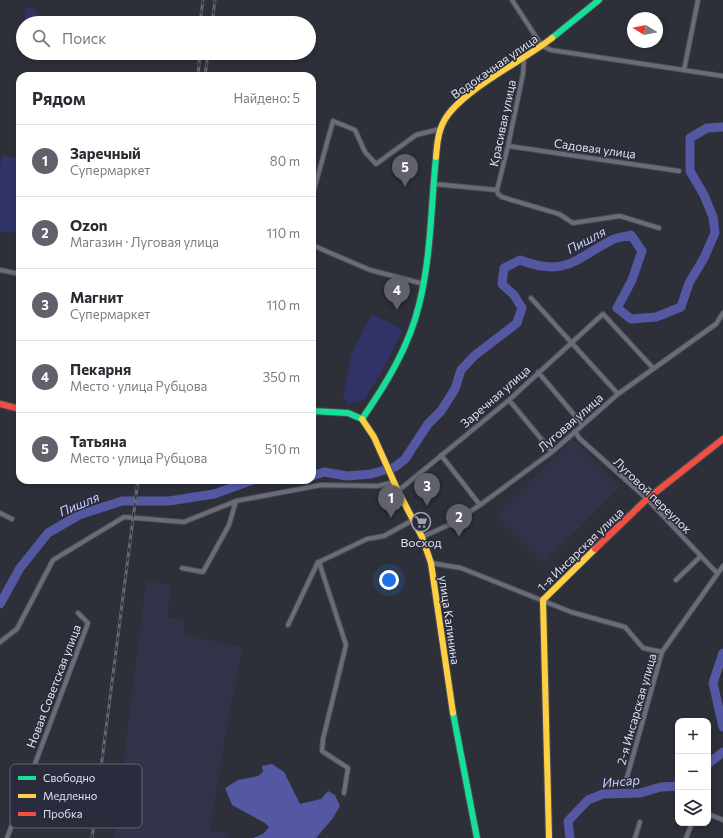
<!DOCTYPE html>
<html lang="ru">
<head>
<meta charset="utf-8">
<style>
	:root { --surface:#fff; --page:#f2f2f3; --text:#2b2b33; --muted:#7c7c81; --line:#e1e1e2; --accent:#60616a }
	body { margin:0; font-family:Commissioner,sans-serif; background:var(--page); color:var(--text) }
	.controls { position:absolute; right:12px; bottom:12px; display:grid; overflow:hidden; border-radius:8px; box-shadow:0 2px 6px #0003 }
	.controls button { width:36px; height:36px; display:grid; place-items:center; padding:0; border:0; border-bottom:1px solid var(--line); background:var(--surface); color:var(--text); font:20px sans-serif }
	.compass { position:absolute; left:627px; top:12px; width:36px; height:36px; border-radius:50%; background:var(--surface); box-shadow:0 2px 6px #0003; rotate:280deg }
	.you { position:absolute; left:389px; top:580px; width:14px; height:14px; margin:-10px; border:3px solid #fff; border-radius:50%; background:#1a73e8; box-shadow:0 0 0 6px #1a73e833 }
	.badge { display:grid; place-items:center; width:26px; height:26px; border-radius:50%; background:var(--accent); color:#fff; font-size:13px; font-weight:700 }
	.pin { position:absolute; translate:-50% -33px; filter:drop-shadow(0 1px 2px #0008) }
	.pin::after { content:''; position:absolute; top:21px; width:14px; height:12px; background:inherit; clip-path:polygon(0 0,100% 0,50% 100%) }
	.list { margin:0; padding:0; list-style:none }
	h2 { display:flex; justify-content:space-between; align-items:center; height:52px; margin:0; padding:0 16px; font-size:17px }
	h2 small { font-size:13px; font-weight:400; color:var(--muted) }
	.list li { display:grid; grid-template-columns:26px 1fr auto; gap:12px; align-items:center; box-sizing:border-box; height:72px; padding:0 16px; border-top:1px solid var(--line) }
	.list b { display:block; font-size:15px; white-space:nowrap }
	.list p { margin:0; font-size:13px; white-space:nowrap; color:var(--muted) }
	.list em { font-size:13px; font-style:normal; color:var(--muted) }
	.icon { flex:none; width:22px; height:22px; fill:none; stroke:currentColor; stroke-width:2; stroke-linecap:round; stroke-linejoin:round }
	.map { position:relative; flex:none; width:723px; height:838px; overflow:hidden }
	.search { position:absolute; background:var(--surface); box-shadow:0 2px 6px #0003; left:16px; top:16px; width:300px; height:44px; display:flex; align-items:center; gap:10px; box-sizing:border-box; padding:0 14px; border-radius:22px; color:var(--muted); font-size:15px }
	.panel { position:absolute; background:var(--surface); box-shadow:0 2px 6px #0003; left:16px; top:72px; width:300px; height:412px; border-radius:12px }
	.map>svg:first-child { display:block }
	.built { fill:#313449 }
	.green { fill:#313268 }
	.water { fill:#5458a3 }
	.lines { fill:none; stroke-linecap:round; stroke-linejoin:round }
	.river { stroke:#5458a3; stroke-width:9 }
	.street-casing { stroke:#4b4d55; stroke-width:6 }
	.fast-casing { stroke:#4b4d55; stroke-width:8 }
	.slow-casing { stroke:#4b4d55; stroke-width:8 }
	.jam-casing { stroke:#4b4d55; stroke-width:8 }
	.street { stroke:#6b6c79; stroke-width:4 }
	.fast { stroke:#16e098; stroke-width:6 }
	.slow { stroke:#ffcf43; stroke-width:6 }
	.jam { stroke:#f24e42; stroke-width:6 }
	.rail-casing { stroke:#656770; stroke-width:3 }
	.rail { stroke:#2a2c3d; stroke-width:1.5; stroke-dasharray:4.5; stroke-linecap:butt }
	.labels { text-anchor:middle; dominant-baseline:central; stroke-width:3; stroke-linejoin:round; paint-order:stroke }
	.street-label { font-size:12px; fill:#dfe1ec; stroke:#2a2c3d }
	.poi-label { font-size:12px; fill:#dfe1ec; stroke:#2a2c3d }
	.water-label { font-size:13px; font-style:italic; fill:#cbd2ff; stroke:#2a2c3d }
	.key { fill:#2a2c3d; stroke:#606272; stroke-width:1 }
	.key-label { font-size:11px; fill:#dfe1ec }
</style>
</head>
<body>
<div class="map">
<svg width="723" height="838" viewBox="0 0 723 838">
	<rect width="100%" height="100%" fill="#2e3039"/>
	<path class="built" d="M573,439L620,487L544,564L496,516Z
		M146,581L170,585L168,617L185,620L184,635L243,647L229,713L210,830L229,833L228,838H114Z"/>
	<path class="green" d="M26,7L35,10L43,23H24Z
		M2,156L20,158V234L0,231V167Z
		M372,314L403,330L381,373L364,400L348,404L343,398L352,353Z"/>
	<path class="water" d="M272,764L284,772L300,804L321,799L328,791L335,795L340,806L333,818L316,838H253L263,834L269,827L265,823L232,805L225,788L238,780L258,776L263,772L262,766Z"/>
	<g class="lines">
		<path class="river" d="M312,476L324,472L347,476L371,474L395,467L405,459L428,424L441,411L455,389L461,370L474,356L517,323L522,308L514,295L502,284L504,268L520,260C565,277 574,260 610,241C616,237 625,237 631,235L642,251L632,280L617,308L631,319L656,317L681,307L689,283L704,258L715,233L713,217L704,195L690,171V138L707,128L723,127
			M0,604L20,568L48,533L79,515L122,501H169L214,494L253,480
			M723,653L713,683L723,727
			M708,764L723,752
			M570,838L568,821L588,800L603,794L640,793L661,787L678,786"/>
		<g class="street-casing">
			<path id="street" d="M512,0L542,46L551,50L723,76
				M684,70L698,0
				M508,146L679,171
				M434,184L497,190
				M497,190L498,194L502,197L559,214L573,223L620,216L659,228
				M497,190L508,146L523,74L524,59
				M312,197L333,121L355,130L365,152L376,164L416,135L440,129
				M312,245L370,270L424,284
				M0,270L20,274
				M531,298L618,394
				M538,372L582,424
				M509,400L552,452
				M575,431L579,438L647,499L717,573
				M441,455L480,505
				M398,491L509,400L603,314L653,368
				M0,513L12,519
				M422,537L451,524L480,505L552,452L618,394L716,324L723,313
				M431,563L461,568L571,612L625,627L643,648L662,652
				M182,568L203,572L229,525L236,501
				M676,580L701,556
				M288,625L318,562
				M0,642L17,629L53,560L124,517L184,522L236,501L321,485L378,486L395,482
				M626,781L662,652L723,566
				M344,793L348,768L322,751L323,739L346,645L319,562L367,539L384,536L413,520
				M708,814L723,820
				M7,838L88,623L78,613
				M635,838L640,822
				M686,838L692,823"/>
		</g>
		<g class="fast-casing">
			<path id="fast" d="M552,38L599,0
				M312,411L348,413L362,419
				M362,419C386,384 409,347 419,305C431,258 431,206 436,157
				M453,713L477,838"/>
		</g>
		<g class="slow-casing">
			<path id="slow" d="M436,157C437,145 438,132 444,121C460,91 523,61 552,38
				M362,419L374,437L398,491L422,537L431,563L453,713
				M549,838L543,600L595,549"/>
		</g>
		<g class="jam-casing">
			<path id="jam" d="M0,404L20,409
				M595,549L647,499L723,439"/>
		</g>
		<use href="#street" class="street"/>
		<use href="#fast" class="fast"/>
		<use href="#slow" class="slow"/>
		<use href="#jam" class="jam"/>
		<g class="rail-casing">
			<path id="rail" d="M200,23L203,0
				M212,23L215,0
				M198,76L200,53
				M205,76L208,53
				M92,838L138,480"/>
		</g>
		<use href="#rail" class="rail"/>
	</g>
	<defs>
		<g id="supermarket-ring" transform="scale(1)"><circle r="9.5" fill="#2a2c3d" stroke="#a1a3ad" stroke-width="1.5"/><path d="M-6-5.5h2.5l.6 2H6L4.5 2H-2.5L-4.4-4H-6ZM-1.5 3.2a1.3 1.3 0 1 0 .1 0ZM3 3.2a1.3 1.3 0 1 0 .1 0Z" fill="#a1a3ad"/></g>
	</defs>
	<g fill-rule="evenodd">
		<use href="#supermarket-ring" x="421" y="522"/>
	</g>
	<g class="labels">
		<g class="street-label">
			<text transform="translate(494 66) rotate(-35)">Водокачная улица</text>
			<text transform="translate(502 123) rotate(-78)">Красивая улица</text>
			<text transform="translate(595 148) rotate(8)">Садовая улица</text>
			<text transform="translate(495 396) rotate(-41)">Заречная улица</text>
			<text transform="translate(570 422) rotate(-41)">Луговая улица</text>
			<text transform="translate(653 495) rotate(44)">Луговой переулок</text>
			<text transform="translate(580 549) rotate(-44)">1-я Инсарская улица</text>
			<text transform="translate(450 620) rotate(82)">улица Калинина</text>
			<text transform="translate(53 686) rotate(-69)">Новая Советская улица</text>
			<text transform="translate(636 709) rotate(-74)">2-я Инсарская улица</text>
		</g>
		<g class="poi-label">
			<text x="421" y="542">Восход</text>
		</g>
		<g class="water-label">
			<text transform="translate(586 240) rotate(-28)">Пишля</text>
			<text transform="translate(79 504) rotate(-23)">Пишля</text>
			<text transform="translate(621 781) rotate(-5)">Инсар</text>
		</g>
	</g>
	<rect x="10" y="764" width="132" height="64" rx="6" class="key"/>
	<rect x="18" y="776" width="18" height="4" fill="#16e098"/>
	<rect x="18" y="794" width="18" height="4" fill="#ffcf43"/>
	<rect x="18" y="812" width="18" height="4" fill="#f24e42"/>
	<g class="key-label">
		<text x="43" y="782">Свободно</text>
		<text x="43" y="800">Медленно</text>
		<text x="43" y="818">Пробка</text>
	</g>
</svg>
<div class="controls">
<button>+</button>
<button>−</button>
<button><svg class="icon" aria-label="layers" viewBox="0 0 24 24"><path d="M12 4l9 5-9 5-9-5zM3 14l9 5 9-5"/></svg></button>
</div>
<svg class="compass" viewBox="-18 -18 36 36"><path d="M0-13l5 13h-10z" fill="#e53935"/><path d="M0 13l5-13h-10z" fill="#7c7c81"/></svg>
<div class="you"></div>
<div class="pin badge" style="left:391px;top:518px">1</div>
<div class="pin badge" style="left:459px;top:537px">2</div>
<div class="pin badge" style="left:427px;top:506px">3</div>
<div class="pin badge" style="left:397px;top:310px">4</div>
<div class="pin badge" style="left:405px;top:187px">5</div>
<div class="search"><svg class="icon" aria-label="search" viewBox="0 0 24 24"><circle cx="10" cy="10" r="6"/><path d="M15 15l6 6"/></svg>Поиск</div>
<section class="panel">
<h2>Рядом<small>Найдено: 5</small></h2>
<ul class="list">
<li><span class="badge">1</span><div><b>Заречный</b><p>Супермаркет</p></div><em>80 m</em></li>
<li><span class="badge">2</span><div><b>Ozon</b><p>Магазин · Луговая улица</p></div><em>110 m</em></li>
<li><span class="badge">3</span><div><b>Магнит</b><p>Супермаркет</p></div><em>110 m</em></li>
<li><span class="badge">4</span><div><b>Пекарня</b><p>Место · улица Рубцова</p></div><em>350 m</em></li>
<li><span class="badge">5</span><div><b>Татьяна</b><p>Место · улица Рубцова</p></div><em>510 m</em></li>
</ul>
</section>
</div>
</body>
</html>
